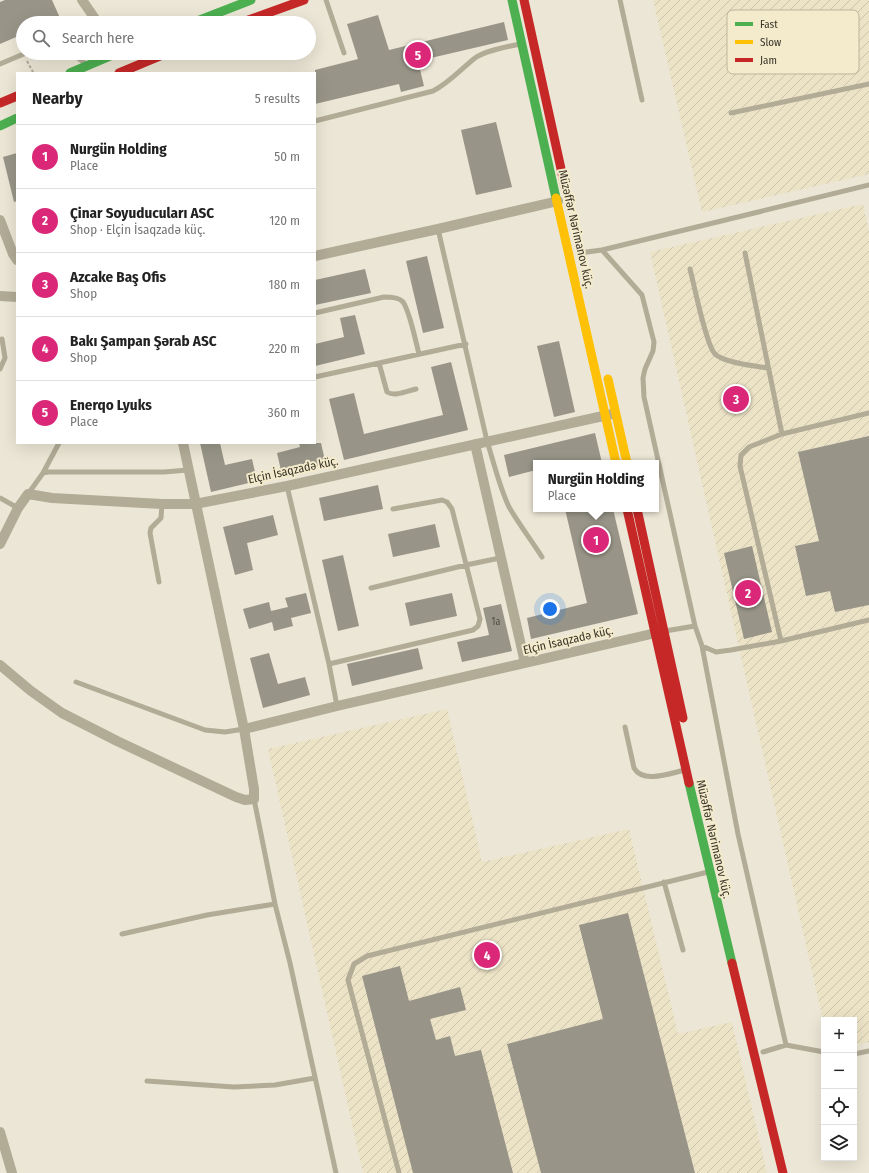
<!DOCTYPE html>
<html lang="en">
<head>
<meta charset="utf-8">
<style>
	:root { --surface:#fff; --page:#f6f6f6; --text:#222; --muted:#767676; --line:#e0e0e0; --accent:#db2777 }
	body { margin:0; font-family:"Fira Sans Condensed",sans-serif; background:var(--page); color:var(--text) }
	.controls { position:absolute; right:12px; bottom:12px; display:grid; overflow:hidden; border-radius:0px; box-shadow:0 4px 16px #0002 }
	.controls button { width:36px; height:36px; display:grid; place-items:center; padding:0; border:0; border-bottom:1px solid var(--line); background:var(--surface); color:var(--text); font:20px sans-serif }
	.you { position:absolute; left:550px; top:609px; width:14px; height:14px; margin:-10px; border:3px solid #fff; border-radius:50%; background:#1a73e8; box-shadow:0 0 0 6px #1a73e833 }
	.badge { display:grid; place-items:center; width:26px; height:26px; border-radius:50%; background:var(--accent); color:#fff; font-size:13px; font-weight:700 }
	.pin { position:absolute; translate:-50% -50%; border:2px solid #fff; box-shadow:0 1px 4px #0006 }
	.popup { position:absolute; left:533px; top:460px; width:126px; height:52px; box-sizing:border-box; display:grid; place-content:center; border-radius:0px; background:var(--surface); filter:drop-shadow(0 1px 3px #0005); font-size:13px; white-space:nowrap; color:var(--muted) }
	.popup b { font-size:15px; color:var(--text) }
	.popup::after { content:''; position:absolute; left:50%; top:100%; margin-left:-8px; border:8px solid transparent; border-top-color:var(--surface) }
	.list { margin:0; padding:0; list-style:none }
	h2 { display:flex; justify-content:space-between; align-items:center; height:52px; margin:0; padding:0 16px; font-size:17px }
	h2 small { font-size:13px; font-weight:400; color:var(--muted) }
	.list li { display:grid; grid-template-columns:26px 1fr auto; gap:12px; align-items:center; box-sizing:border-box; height:64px; padding:0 16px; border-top:1px solid var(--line) }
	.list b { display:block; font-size:15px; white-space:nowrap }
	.list p { margin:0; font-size:13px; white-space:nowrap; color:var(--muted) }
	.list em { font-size:13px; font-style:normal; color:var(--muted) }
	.icon { flex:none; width:22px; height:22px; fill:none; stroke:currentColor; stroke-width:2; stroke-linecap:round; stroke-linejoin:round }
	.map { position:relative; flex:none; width:869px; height:1173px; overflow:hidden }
	.search { position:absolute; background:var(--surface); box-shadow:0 4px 16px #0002; left:16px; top:16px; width:300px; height:44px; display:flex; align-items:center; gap:10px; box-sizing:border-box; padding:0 14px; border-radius:22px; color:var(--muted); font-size:15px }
	.panel { position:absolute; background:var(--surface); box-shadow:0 4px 16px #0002; left:16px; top:72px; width:300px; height:372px; border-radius:0px }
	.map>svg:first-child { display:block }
	.industrial { fill:url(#industrial-furrows) }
	.building { fill:#989588 }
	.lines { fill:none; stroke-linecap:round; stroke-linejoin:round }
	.path { stroke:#b2ac9c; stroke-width:2; stroke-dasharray:3 2; stroke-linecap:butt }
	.lane { stroke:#b2ab96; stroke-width:5 }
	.street { stroke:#b2ab96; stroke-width:10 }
	.fast { stroke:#4caf50; stroke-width:9 }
	.slow { stroke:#ffc107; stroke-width:9 }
	.jam { stroke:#c62828; stroke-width:9 }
	.labels { text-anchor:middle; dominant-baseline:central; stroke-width:4; stroke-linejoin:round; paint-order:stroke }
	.number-label { font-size:10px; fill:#514d41 }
	.street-label { font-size:12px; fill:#393529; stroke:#f4eacc }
	.key { fill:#f4eacc; stroke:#bcb49b; stroke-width:1 }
	.key-label { font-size:11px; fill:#393529 }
</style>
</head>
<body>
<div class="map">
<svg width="869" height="1173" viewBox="0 0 869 1173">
	<defs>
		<pattern id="industrial-furrows" width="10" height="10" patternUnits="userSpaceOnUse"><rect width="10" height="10" fill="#ece3c7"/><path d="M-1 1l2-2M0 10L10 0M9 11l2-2" fill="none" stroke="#cbc3ab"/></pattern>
	</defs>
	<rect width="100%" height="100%" fill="#ebe6d5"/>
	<path class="industrial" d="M653,0H869V174L702,212Z
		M863,204L869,232V1042L854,1045V1020H824V1025L650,252Z
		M447,709L482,862L629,829L678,1034L732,1022L767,1173H363L268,749Z"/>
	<path class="building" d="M5,0H52L60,18L48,23H23V34L0,44V2Z
		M378,15L389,50L504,22L508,40L418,61L424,86L401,92L399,84L315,104V70L358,59L347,24Z
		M496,122L512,187L476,195L461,130Z
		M17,153V201L14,202L3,157Z
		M427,256L444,328L423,333L406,261Z
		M365,269L371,293L315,305V280Z
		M355,315L365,354L315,366V344L344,337L340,318Z
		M559,341L575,412L554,417L537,346Z
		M451,362L468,430L344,460L329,399L354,393L364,434L443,415L431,367Z
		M595,433L602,463H536V470L509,477L504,455Z
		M869,436V605L835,612L830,591L806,596L795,546L819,541L798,452Z
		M200,443H220L225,465L252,459L257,481L211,492Z
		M299,443H321L326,465L282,475L277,453L300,447Z
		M378,485L383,509L324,521L319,498Z
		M565,509H613L638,614L531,639L527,618L587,603Z
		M273,515L278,535L247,543L253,570L235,575L223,527Z
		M435,524L440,547L393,557L388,534Z
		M752,546L772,632L744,639L724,553Z
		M343,555L359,626L338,631L322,560Z
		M306,593L311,613L291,618L293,626L274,631L272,622L249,629L243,609L269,602L271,611L288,607L285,598Z
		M452,593L457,616L410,626L405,603Z
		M501,604L512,651L462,662L457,642L489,635L483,608Z
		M418,648L423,669L352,686L347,664Z
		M269,653L278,684L305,677L310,695L263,708L250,658Z
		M628,913L695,1173H541L507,1044L603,1019L579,925Z
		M400,966L409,1001L460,987L466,1010L430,1019L436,1040L450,1036L455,1056L481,1050L513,1173H413L362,976Z"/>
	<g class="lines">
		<path class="path" d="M27,61L33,72"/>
		<path class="lane" d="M326,0L344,53
			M620,0L642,100
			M71,53L86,64
			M0,64L26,53
			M731,113L869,84
			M315,121L433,91C449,83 461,69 475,58C486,50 507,47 520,44
			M438,229L487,441C494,463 499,486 509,507C519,524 531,540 542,557
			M602,250L869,185
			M579,253L602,250L642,295L654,342L653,351L645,369L643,378L644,397L695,626
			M745,253L782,434
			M690,269C694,284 706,345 715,354C724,363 756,366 768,368
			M315,313L384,297C389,297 398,297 402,301C409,307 416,343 419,354
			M379,363L387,392C395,397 407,391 416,389
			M0,369L5,358L2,339
			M315,377L466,344
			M43,473L59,443
			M287,486L329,664L337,706
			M28,494L43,473L48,472H164L188,470
			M0,498L18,508
			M159,582L150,533L151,528L161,518L162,504
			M371,588L466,565L500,558
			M665,631L695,626L702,646L738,834L786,1045L763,1052
			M781,641L740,466L741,455L749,447L782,434L869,413
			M702,646L716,652L731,650L781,641L869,620
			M329,664L473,630L478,626L480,619L452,509L447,502L442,500L393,509
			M76,682L205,730L225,732L244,729
			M625,727L634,768C643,784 671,773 685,770
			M254,799L275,904L290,963L336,1173
			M664,882L683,950
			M122,934L207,915L275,904
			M786,1045L824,1052
			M854,1054L869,1051
			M147,1081L234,1087L275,1085L315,1078
			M399,1173L348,980L354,964L367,956L708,872"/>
		<path class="street" d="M82,0L98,23
			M0,220L13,254L17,260
			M315,256L438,229L558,201
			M0,296L17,297
			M475,444L525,663
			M0,544L18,508L28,494L52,498L162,504H195L287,486L612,414
			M0,665L31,691L62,713L117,741L236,797L245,800L254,799V789L244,729L183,443
			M244,729L337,706L660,632
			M0,1132L12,1173"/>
		<path class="fast" d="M512,0L556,198
			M192,23L251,0
			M70,73L117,53
			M0,126L17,118
			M689,783L732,963"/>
		<path class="slow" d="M556,198L616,463
			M608,379L627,463"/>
		<path class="jam" d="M524,0L565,187
			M240,23L304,0
			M119,73L167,53
			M0,103L17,96
			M627,509L689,783
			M637,509L683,718
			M732,963L783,1173"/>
	</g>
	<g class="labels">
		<g class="number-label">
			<text x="496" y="622">1a</text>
		</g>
		<g class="street-label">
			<text transform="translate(576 229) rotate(77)">Müzəffər Nərimanov küç.</text>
			<text transform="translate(293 470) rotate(-12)">Elçin İsaqzadə küç.</text>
			<text transform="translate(568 640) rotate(-13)">Elçin İsaqzadə küç.</text>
			<text transform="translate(714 839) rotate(77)">Müzəffər Nərimanov küç.</text>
		</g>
	</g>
	<rect x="727" y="10" width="132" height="64" rx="6" class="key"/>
	<rect x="735" y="22" width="18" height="4" fill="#4caf50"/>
	<rect x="735" y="40" width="18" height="4" fill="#ffc107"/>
	<rect x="735" y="58" width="18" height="4" fill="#c62828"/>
	<g class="key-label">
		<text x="760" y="28">Fast</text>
		<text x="760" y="46">Slow</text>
		<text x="760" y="64">Jam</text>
	</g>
</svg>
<div class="controls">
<button>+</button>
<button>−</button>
<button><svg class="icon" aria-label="locate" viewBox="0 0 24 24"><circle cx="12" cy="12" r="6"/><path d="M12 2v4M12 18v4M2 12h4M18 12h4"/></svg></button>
<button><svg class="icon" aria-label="layers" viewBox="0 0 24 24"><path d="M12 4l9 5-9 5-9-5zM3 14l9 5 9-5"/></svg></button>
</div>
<div class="you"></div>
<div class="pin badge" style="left:596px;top:540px">1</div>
<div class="popup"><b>Nurgün Holding</b>Place</div>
<div class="pin badge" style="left:748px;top:593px">2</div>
<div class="pin badge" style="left:736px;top:399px">3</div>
<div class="pin badge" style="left:487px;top:955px">4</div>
<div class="pin badge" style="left:418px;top:55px">5</div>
<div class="search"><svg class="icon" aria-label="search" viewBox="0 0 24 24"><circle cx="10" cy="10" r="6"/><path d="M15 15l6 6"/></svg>Search here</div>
<section class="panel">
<h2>Nearby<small>5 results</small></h2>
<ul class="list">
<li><span class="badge">1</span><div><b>Nurgün Holding</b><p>Place</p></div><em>50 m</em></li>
<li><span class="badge">2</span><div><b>Çinar Soyuducuları ASC</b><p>Shop · Elçin İsaqzadə küç.</p></div><em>120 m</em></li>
<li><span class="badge">3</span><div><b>Azcake Baş Ofis</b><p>Shop</p></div><em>180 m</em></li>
<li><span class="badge">4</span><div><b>Bakı Şampan Şərab ASC</b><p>Shop</p></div><em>220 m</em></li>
<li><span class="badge">5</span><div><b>Enerqo Lyuks</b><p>Place</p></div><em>360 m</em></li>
</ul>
</section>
</div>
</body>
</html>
